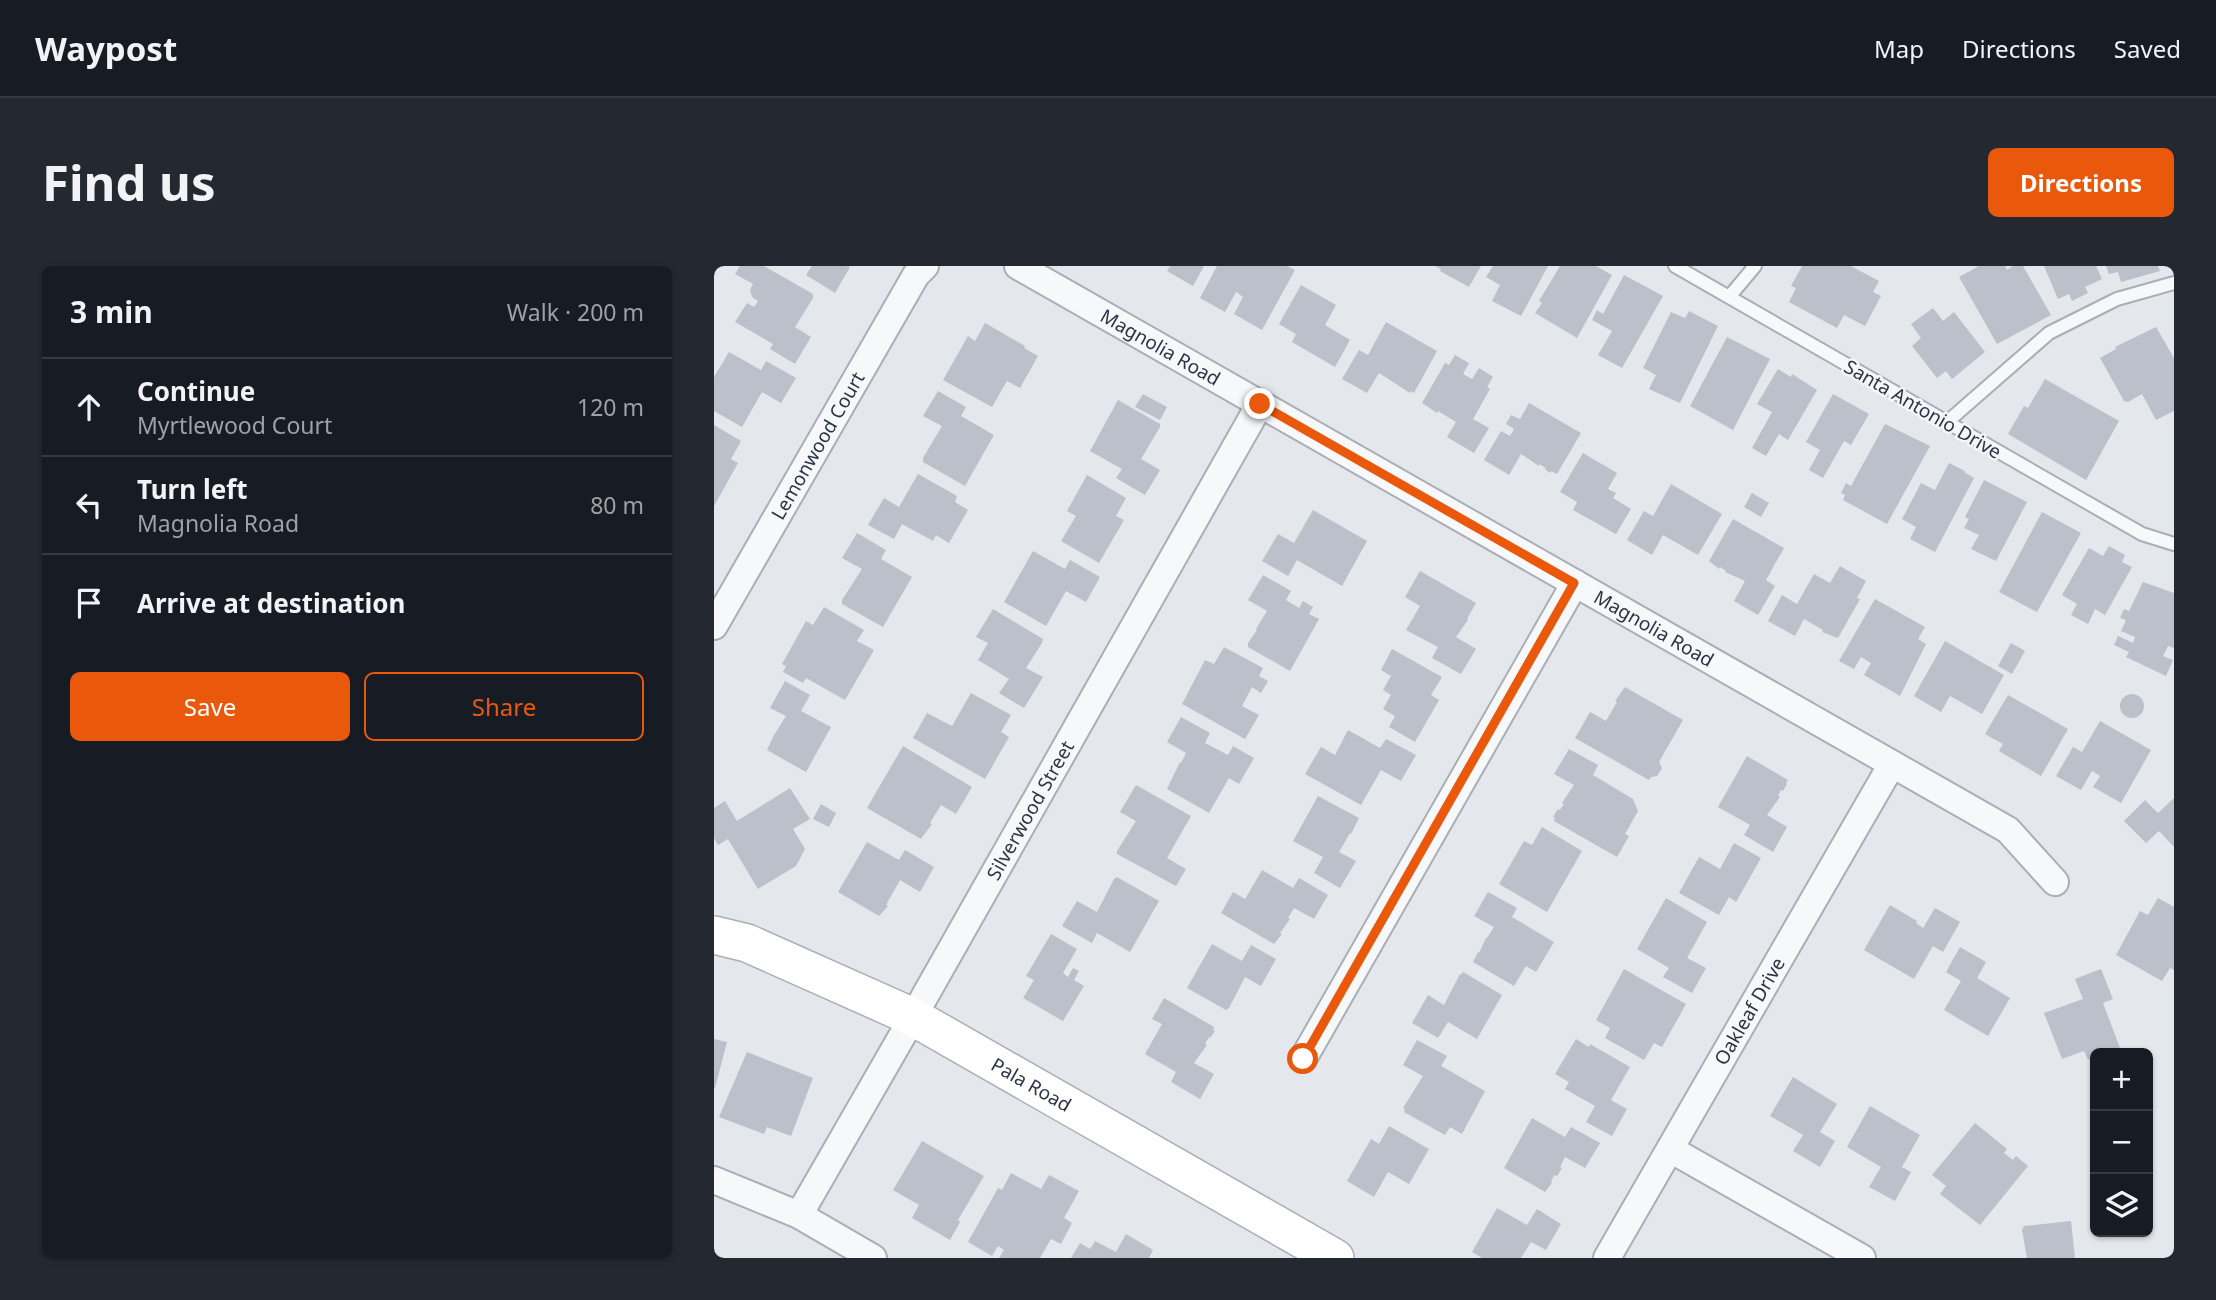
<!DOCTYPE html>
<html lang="en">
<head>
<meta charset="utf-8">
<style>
	:root { --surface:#171b24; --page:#242831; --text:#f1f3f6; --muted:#9ea1a6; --line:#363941; --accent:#ea580c }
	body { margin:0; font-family:"Noto Sans",sans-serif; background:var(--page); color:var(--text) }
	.controls { position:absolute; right:21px; bottom:21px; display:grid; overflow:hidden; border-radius:10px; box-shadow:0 2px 5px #0004 }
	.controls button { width:63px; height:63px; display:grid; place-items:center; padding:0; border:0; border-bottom:2px solid var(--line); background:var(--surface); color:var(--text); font:35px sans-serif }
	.stop { position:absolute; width:21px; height:21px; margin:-16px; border:5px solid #ea580c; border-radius:50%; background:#fff }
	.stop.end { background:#ea580c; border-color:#fff; box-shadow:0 2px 7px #0008 }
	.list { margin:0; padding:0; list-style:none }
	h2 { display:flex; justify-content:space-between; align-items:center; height:91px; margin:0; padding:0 28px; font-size:30px }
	h2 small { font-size:23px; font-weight:400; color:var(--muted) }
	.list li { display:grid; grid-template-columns:46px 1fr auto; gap:21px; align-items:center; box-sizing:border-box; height:98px; padding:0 28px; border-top:2px solid var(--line) }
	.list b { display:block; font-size:26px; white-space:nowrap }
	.list p { margin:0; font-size:23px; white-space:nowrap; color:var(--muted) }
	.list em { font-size:23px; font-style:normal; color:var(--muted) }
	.actions { display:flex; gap:14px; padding:21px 28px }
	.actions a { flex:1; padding:16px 0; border:2px solid var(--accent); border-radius:10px; text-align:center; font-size:24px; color:var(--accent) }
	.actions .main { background:var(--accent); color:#fff }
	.icon { flex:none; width:38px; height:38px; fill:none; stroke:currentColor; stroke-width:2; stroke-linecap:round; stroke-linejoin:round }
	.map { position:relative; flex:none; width:1460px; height:992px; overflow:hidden; border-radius:10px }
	header { display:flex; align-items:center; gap:42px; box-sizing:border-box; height:98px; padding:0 35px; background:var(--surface); border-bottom:2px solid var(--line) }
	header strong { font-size:33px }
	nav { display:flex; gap:38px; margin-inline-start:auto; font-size:24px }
	.intro { display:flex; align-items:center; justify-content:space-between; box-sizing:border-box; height:168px; padding:0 42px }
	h1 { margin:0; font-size:49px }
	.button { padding:18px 32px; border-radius:10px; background:var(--accent); color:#fff; font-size:24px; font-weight:700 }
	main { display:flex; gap:42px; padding:0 42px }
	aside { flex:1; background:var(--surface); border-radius:10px; box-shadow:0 2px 5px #0004 }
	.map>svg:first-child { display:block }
	.building { fill:#bbc0ca }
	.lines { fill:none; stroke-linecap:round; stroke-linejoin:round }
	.lane-casing { stroke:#a9aeb7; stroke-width:16 }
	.street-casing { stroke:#a9aeb7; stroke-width:30 }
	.secondary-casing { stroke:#a9aeb7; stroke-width:40 }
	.lane { stroke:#f7f8fa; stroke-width:12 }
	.street { stroke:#f7f8fa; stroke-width:26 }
	.secondary { stroke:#fff; stroke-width:37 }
	.route { stroke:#ea580c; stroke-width:9 }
	.labels { text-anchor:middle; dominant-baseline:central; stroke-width:5; stroke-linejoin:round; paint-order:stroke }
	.street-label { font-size:19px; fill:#2b3445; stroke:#f4f6f9 }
</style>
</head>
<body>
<header>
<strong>Waypost</strong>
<nav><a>Map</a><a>Directions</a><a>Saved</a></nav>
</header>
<div class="intro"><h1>Find us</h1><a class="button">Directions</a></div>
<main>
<aside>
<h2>3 min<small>Walk · 200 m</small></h2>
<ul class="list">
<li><svg class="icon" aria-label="ahead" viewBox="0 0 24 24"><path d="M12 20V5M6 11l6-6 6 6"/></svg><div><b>Continue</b><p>Myrtlewood Court</p></div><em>120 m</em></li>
<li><svg class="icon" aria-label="left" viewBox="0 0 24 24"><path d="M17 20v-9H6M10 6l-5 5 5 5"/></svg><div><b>Turn left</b><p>Magnolia Road</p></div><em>80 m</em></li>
<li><svg class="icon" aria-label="arrive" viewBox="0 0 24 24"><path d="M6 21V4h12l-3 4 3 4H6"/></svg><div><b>Arrive at destination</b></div></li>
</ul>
<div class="actions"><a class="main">Save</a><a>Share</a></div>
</aside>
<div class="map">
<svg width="1460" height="992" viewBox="0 0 1460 992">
	<rect width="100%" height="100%" fill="#e4e7ec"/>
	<path class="building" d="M26,0H50L99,28V32L81,61L97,71L81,98L56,83L59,78L21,56L33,37L40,41L44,35L38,31L36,24L39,18L21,8Z
		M98,0H134L136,1L121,27L92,9Z
		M456,0H490L479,20L453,5Z
		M503,0H573L581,4L548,64L520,48L529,31L522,26L511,46L486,32Z
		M721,0H767L755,21L726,5L727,3Z
		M779,0H834L807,50L778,35L786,19L772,11Z
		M846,0H882L898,9L863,72L821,47L828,37L825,35Z
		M1088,0H1137L1165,15L1159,26L1167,30L1151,60L1130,49L1123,62L1075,36L1082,22L1077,20Z
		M1265,0H1291L1293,4L1299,0H1309L1337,49L1283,78L1245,11Z
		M1330,0H1382L1388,13L1371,21L1374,27L1358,35L1355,28L1344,33Z
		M1392,0H1444L1446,5L1407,16L1404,6L1395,8Z
		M910,9L949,30L908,102L884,89L898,65L878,54L883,44L889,48Z
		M587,19L622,39L611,59L636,74L621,101L578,76L582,68L565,58Z
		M1219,42L1229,55L1240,46L1271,86L1238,113L1232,105L1223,112L1198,80L1207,72L1197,58Z
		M975,45L1004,60L966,137L935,123L942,109L929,102L957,46L971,52Z
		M672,56L723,85L700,127L697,125L696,127L665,107L653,127L628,113L645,84L654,89Z
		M271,57L311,80L310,82L324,90L306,122L293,115L278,141L229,114L254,70L261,75Z
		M1442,61L1460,92V145L1442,154L1428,128L1414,136L1410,135L1386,92L1402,83L1401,81Z
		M1013,71L1056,93L1019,164L976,140Z
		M15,86L47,104L52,95L82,112L67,137L48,126L28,161L0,145V111Z
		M741,89L755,97L749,108L758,113L765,102L779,111L773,121L776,123L759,153L775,162L760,187L733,171L742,156L724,145L723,147L708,137L731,97L735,99Z
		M1064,103L1077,111L1078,108L1103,124L1074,174L1065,168L1052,190L1038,182L1058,146L1043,138Z
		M1331,113L1405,155L1372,214L1294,168L1310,140L1314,142Z
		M224,125L252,141L247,150L280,169L251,220L209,196V192L228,160L209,150Z
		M429,128L453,141L446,154L421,141Z
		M1119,128L1155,148L1137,179L1130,175L1109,212L1095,204L1106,184L1092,176Z
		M404,134L446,158V161L427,193L446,204L431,229L402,212L408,203L376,185Z
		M815,137L867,167L843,208L837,205L836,207L831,203L832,202L825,198V200L807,188L795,209L770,194L787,165L796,170L800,163L792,158L797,149L806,153Z
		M1171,158L1216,180L1173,258L1129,234L1131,229L1127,227L1132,217L1137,220Z
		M0,159L27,175L17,193L24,197L0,240Z
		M869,187L903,207L894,223L902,227L899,232L917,243L902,268L859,244L863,236L846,226Z
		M1235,197L1251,205L1250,206L1260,212L1221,286L1196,273L1202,261L1188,253L1207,217L1221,224Z
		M204,208L243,230L241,236L254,244L235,277L222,269L219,275L188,258L180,273L154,259L170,232L185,241Z
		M373,209L412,232L402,250L410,254L385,297L347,275L362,250L353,245Z
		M1270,214L1313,236L1282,295L1257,283L1265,269L1250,262L1255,253L1251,251Z
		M957,218L1008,248L984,289L949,269L938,289L913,274L930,245L939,250Z
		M1038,227L1055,237L1047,251L1030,241Z
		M599,244L653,275L628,320L583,294L574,310L548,295L564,268L580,277Z
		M1328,246L1367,267L1323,346L1285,326Z
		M1019,253L1070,282L1052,314L1061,320L1044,349L1020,335L1031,315L1011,306L1012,305L1006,301L1005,303L995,295Z
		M143,267L172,284L167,293L198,311L169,361L128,338V334L148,303L128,292Z
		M1395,280L1411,289L1408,296L1418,301L1391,349L1381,343L1374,358L1357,349L1363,338L1348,329L1375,282L1389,290Z
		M319,285L351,303L356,294L386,311L372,336L352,325L332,360L290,336Z
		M1126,300L1152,315L1143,332L1146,333L1124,372L1108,366L1109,364L1090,353L1081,370L1054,355L1068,329L1083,338L1100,308L1116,317Z
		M706,305L762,337L753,353L754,354L742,371L762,383L747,408L718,392L724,381L692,364L706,340L691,331Z
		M549,309L577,325L572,334L585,342L589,335L599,341L595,348L605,353L576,405L534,381V377L543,364L542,363L553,345L534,334Z
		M1429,316L1460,327V382L1454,380L1449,390L1459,394L1452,410L1412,391L1415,386L1400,379L1404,370L1419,377L1421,371L1407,365L1412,354L1406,352L1410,343L1415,345Z
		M1161,333L1211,361L1204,373L1212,378L1186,430L1150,409L1157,397L1147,391L1140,403L1125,395Z
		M110,341L150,364L143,375L160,384L131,434L92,412L89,417L69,406L72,400L68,398L92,355L99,359Z
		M279,343L329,373L328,377L312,402L329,411L310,442L285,427L295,413L264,394L274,377L262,371Z
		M1231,375L1290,409L1268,448L1236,430L1227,446L1200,430Z
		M1297,377L1311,385L1298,408L1284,400Z
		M510,381L549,402L545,410L554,415L547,427L538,421L528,440L545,449L531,473L468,438L491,394L500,398Z
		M678,383L728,411L717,429L725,434L701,476L675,461L681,450L669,443L677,429L669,424L677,410L667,404Z
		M71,415L96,429L87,445L117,461L92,506L53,484L60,469L72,450L56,442Z
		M911,421L969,454L945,496L948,502L943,510L937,511L935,514L861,472L876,446L892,455L903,436L901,435Z
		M257,427L297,449L287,466L295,471L271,513L199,472L213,447L238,460Z
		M1406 440a12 12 0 1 1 24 0a12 12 0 1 1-24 0Z
		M1294,429L1354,463L1327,510L1285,485L1289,478L1271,468Z
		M467,451L496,467L491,477L514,489L519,480L540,492L525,518L515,512L495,547L453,523L466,496L467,497L472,487L453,476Z
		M1386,455L1437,484L1407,537L1379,521L1386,510L1378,505L1367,524L1342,510L1359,481L1368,486Z
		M634,464L666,482L672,473L702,489L687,515L667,504L647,539L591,508L607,481L621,489Z
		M189,480L258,521L242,548L227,539L216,557L218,558L207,573L153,542Z
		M855,483L884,499L879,509L919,533L924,545L911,568L915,570L903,591L840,555L841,552L839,551L844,543L846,544L850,538L848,537L860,519L840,508Z
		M1033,490L1074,514L1072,517L1073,518L1069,525L1067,524L1064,530L1066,531L1053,549L1073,561L1059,586L1030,569L1036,559L1004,541Z
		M422,519L477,550L453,592L472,603L462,620L403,588V585L422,555L406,546Z
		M76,522L96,553L79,563L91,583L82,600L44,623L14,573L4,579L0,572V542L11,535L23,555Z
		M604,530L645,552L637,568L636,567L625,586L642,595L626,622L600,607L609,591L579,575Z
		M1460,532V581L1445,565L1432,577L1410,555L1431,534L1444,547Z
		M107,538L122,547L115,561L99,553Z
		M828,561L868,585L833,646L785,618L810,575L818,579Z
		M153,576L185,594L191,584L220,601L206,626L186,614L172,639L174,640L165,650L124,626Z
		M1020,577L1047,592L1022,636L1015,631L1005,649L965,627L985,591L1006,603Z
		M548,604L579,622L585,612L614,629L600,653L580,642L574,652L576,653L566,667L568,668L560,678L507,647L519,626L531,633Z
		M403,611L445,635L416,686L383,667L378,677L348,660L363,635L383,646L400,613Z
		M774,626L803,642L798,651L840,676L822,706L812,700L800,720L759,696L764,686L765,687L772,672H773L780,661L760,650Z
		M952,632L993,656L973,692L992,702L978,727L949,711L955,702L923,683Z
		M1444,632L1460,641V704L1456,702L1448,715L1402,689L1426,645L1434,649Z
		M1176,639L1203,655L1202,657L1209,662L1221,642L1246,656L1229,686L1219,680L1200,713L1150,684Z
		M337,668L363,683L349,707L354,711L359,702L365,705L360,714L370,720L349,755L309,732L320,714L312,710Z
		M498,678L528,695L537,679L562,693L547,720L531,711L515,742L512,744L473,722Z
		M1246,681L1272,696L1263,712L1296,732L1274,770L1230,744L1247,715L1232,706Z
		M910,703L972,738L948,781L940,777L930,794L891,772L896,762L882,754Z
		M1387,703L1399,733L1389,737L1406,782L1391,787H1381V791L1374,794L1370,785L1348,793L1330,747L1369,733L1361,713Z
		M749,706L788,729L763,773L734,756L724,772L698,757L714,729L730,739L746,708L747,709Z
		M450,732L500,761L499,764L501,765L496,772L495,771L491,778L493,779L480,797L500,808L486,833L457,816L462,806L431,788L448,758L438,753Z
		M0,773L13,776L1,822H0Z
		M862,773L875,781L876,778L916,801L897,834L913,843L898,870L872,856L881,840L851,823L855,816L841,808Z
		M703,774L733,790L727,800L771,825L748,868L736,861L731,869L690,846L691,843L689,842L709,810L689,799Z
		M33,786L99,812L77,870L53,861L50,868L5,851Z
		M1079,811L1123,838L1106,866L1121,875L1106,901L1079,885L1089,869L1056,850Z
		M1156,840L1206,869L1188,901L1197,906L1181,935L1155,921L1167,901L1133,881Z
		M818,852L851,871L857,861L886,877L871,902L851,891L846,901L848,902L843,910L840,909L837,916L838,917L831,926L790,902Z
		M1261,857L1293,883L1290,887L1299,894L1302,890L1314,900L1266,959L1226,928L1232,920L1218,909Z
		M675,860L715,883L695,918L674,906L660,931L633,915L657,873L665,878Z
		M208,875L270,910L244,954L246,956L236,974L198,952L205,939L179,924Z
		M297,907L327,923L335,909L365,925L350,952L358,957L347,978L337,973L326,992H285L290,984L284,980L278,990L254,976L284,922L288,924Z
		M783,942L813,959L823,943L847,958L832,984L817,976L807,992H768L758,986Z
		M1357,955L1361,992H1313L1308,964L1310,960Z
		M412,968L439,984L435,992H357L366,977L376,983L381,975L402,986Z"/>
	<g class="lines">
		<g class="lane-casing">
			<path id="lane" d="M961,0L1428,268L1460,278
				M1015,31L1041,0
				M1232,157L1335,67L1403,33L1460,17"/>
		</g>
		<g class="street-casing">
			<g id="street">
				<path id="s1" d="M304,0L1294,564L1341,616"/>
				<path id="s2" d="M0,360L202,9L211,0"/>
				<path d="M589,793L861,317"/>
				<path d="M956,883L1148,992"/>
				<path d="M0,914L85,949L159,992"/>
				<path id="s3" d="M85,949L199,751L546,138"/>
				<path id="s4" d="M893,992L1178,498"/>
			</g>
		</g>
		<g class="secondary-casing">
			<g id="secondary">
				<path id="s5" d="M0,669L33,677L199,751L621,992"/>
			</g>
		</g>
		<use href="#lane" class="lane"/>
		<use href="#street" class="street"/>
		<use href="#secondary" class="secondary"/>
	</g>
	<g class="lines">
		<path class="route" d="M546,138L860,317L589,793"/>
	</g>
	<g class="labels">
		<g class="street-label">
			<text stroke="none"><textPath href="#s1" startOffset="164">Magnolia Road</textPath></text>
			<text transform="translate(1209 143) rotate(30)">Santa Antonio Drive</text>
			<text stroke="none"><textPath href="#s2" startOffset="208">Lemonwood Court</textPath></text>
			<text stroke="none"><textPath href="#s1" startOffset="732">Magnolia Road</textPath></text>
			<text stroke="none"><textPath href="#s3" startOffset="466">Silverwood Street</textPath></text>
			<text stroke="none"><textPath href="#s4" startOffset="285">Oakleaf Drive</textPath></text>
			<text stroke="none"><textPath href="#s5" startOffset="352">Pala Road</textPath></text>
		</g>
	</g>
</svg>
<div class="controls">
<button>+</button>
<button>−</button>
<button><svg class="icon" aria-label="layers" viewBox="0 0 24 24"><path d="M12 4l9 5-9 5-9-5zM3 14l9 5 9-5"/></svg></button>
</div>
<div class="stop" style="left:589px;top:793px"></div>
<div class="stop end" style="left:546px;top:138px"></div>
</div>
</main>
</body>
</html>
